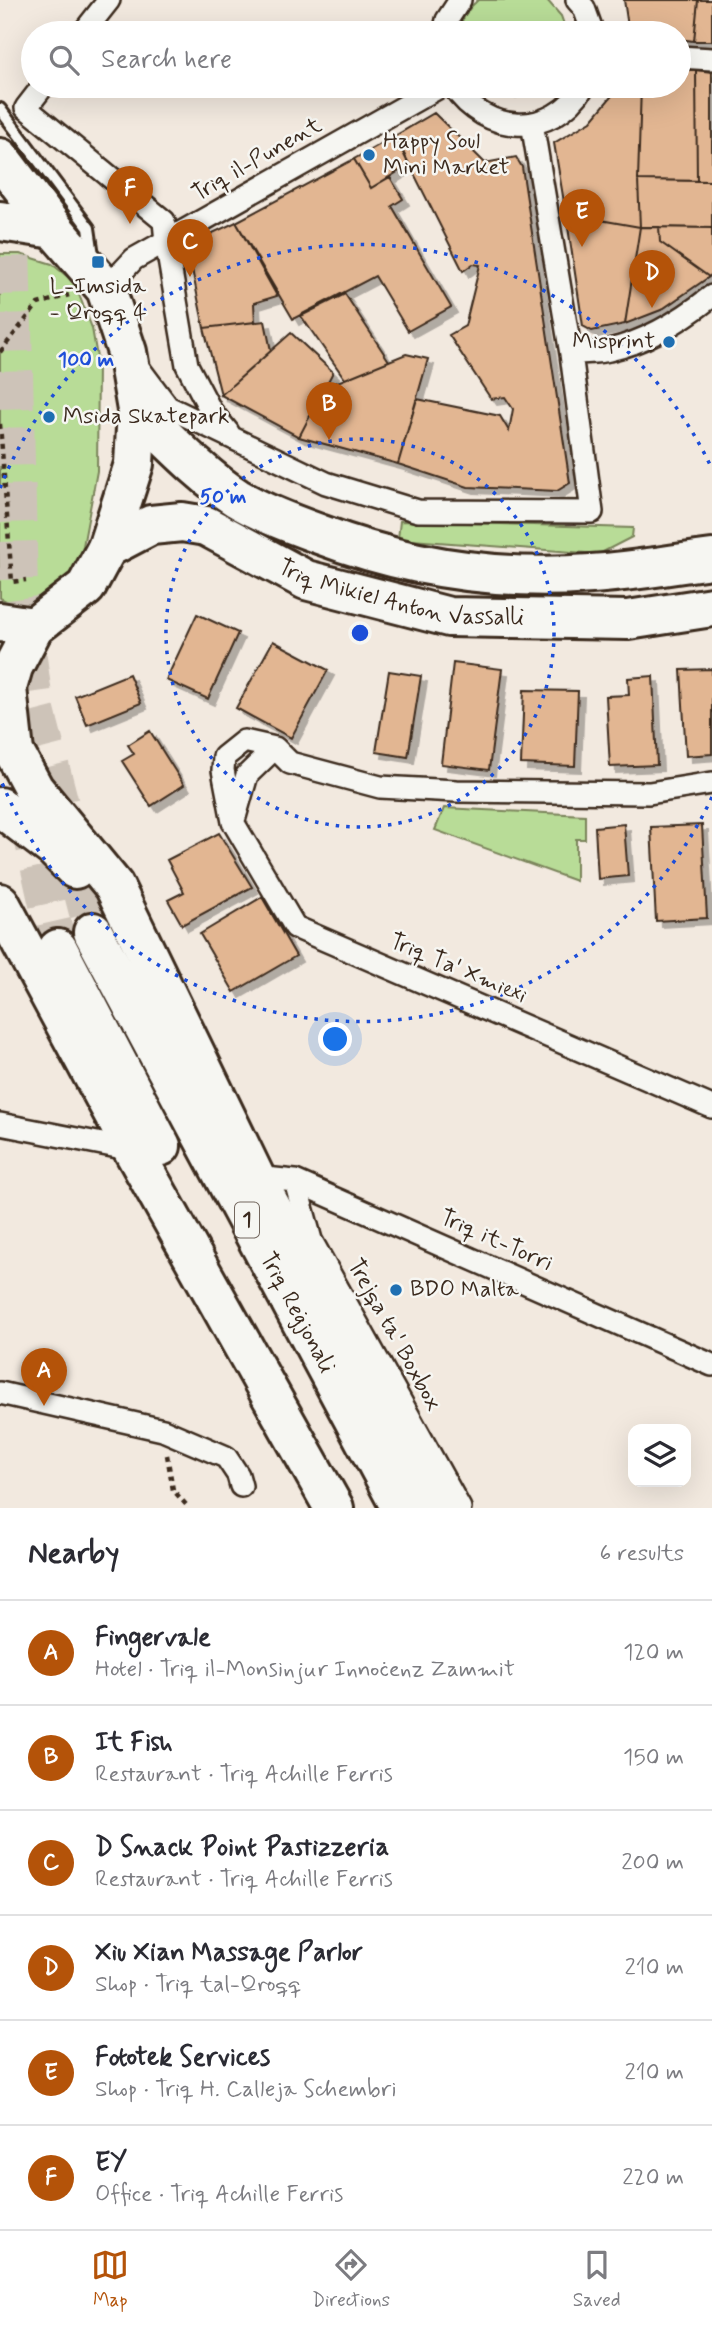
<!DOCTYPE html>
<html lang="en">
<head>
<meta charset="utf-8">
<style>
	:root { --surface:#fff; --page:#f2f2f3; --text:#2b2b33; --muted:#7c7c81; --line:#e1e1e2; --accent:#b45309 }
	body { margin:0; font-family:Mynerve,sans-serif; background:var(--page); color:var(--text) }
	.controls { position:absolute; right:21px; bottom:21px; display:grid; overflow:hidden; border-radius:14px; box-shadow:0 7px 28px #0002 }
	.controls button { width:63px; height:63px; display:grid; place-items:center; padding:0; border:0; border-bottom:2px solid var(--line); background:var(--surface); color:var(--text); font:35px sans-serif }
	.you { position:absolute; left:336px; top:1040px; width:24px; height:24px; margin:-18px; border:5px solid #fff; border-radius:50%; background:#1a73e8; box-shadow:0 0 0 10px #1a73e833 }
	.badge { display:grid; place-items:center; width:46px; height:46px; border-radius:50%; background:var(--accent); color:#fff; font-size:23px; font-weight:700 }
	.pin { position:absolute; translate:-50% -58px; filter:drop-shadow(0 2px 4px #0008) }
	.pin::after { content:''; position:absolute; top:37px; width:24px; height:21px; background:inherit; clip-path:polygon(0 0,100% 0,50% 100%) }
	.list { margin:0; padding:0; list-style:none }
	h2 { display:flex; justify-content:space-between; align-items:center; height:91px; margin:0; padding:0 28px; font-size:30px }
	h2 small { font-size:23px; font-weight:400; color:var(--muted) }
	.list li { display:grid; grid-template-columns:46px 1fr auto; gap:21px; align-items:center; box-sizing:border-box; height:105px; padding:0 28px; border-top:2px solid var(--line) }
	.list b { display:block; font-size:26px; white-space:nowrap }
	.list p { margin:0; font-size:23px; white-space:nowrap; color:var(--muted) }
	.list em { font-size:23px; font-style:normal; color:var(--muted) }
	.icon { flex:none; width:38px; height:38px; fill:none; stroke:currentColor; stroke-width:2; stroke-linecap:round; stroke-linejoin:round }
	.map { position:relative; flex:none; width:712px; height:1508px; overflow:hidden }
	.search { position:absolute; background:var(--surface); box-shadow:0 7px 28px #0002; left:21px; right:21px; top:21px; height:77px; display:flex; align-items:center; gap:18px; box-sizing:border-box; padding:0 24px; border-radius:38px; color:var(--muted); font-size:26px }
	.sheet { height:721px; background:var(--surface) }
	nav { display:flex; justify-content:space-around; align-items:center; box-sizing:border-box; height:98px; border-top:2px solid var(--line); background:var(--surface); font-size:19px; color:var(--muted) }
	nav a { display:grid; justify-items:center; gap:4px }
	nav .on { color:var(--accent) }
	.map>svg:first-child { display:block }
	.green { fill:#b8dc97; stroke:#7a835a; stroke-width:2 }
	.building { fill:#e2b692; stroke:#3b2a1e; stroke-width:2; filter:url(#shadow) }
	.lines { fill:none; stroke-linecap:round; stroke-linejoin:round }
	.highway-tunnel { stroke:#cdc3b8; stroke-width:38; stroke-dasharray:38 19; stroke-linecap:butt }
	.lane-casing { stroke:#3b2a1e; stroke-width:16 }
	.street-casing { stroke:#3b2a1e; stroke-width:26 }
	.highway-casing { stroke:#3b2a1e; stroke-width:44 }
	.path { stroke:#3b2a1e; stroke-width:4.5; stroke-dasharray:5 5; stroke-linecap:butt }
	.lane { stroke:#f6f6f2; stroke-width:10 }
	.street { stroke:#f6f6f2; stroke-width:21 }
	.highway { stroke:#f6f6f2; stroke-width:38 }
	.ring { fill:none; stroke:#1d4ed8; stroke-width:3.5; stroke-dasharray:3.5 7 }
	.poi-dot { fill:#1f6fb2; stroke:#f6f6f2; stroke-width:2.5 }
	.labels { text-anchor:middle; dominant-baseline:central; stroke-width:5; stroke-linejoin:round; paint-order:stroke }
	.shield { fill:#f6f6f2; stroke:#73675e; stroke-width:2 }
	.shield-label { font-size:21px; font-weight:bold; fill:#3b2a1e }
	.poi-label { font-size:23px; fill:#3b2a1e; stroke:#f6f6f2; text-anchor:start }
	.street-label { font-size:23px; fill:#3b2a1e; stroke:#f6f6f2 }
	.centre { fill:#1d4ed8; stroke:#f6f6f2; stroke-width:3.5 }
	.ring-label { font-size:21px; text-anchor:middle; font-weight:bold; fill:#1d4ed8; stroke:#f6f6f2; stroke-width:5; stroke-linejoin:round; paint-order:stroke }
</style>
</head>
<body>
<div class="map">
<svg width="712" height="1508" viewBox="0 0 712 1508">
	<defs>
		<filter id="shadow"><feDropShadow dx="6" dy="6" stdDeviation="0" flood-color="#0004"/></filter>
	</defs>
	<rect width="100%" height="100%" fill="#f2e9df"/>
	<filter id="ink" filterUnits="userSpaceOnUse"><feTurbulence type="fractalNoise" baseFrequency=".0143" numOctaves="2"/><feDisplacementMap in="SourceGraphic" scale="14" xChannelSelector="R" yChannelSelector="G"/><feConvolveMatrix kernelMatrix="1 2 1 2 8 2 1 2 1" color-interpolation-filters="sRGB"/></filter>
	<g filter="url(#ink)">
		<path class="green" d="M478,0H547L561,16L567,33H458C461,20 467,9 478,0Z
			M477,86H545C519,102 503,101 477,86Z
			M0,254H20L52,264L74,282L92,328L98,363L97,471L78,573L40,600L6,601L0,598Z
			M400,521L633,528L632,537L599,554L398,539Z
			M444,808L585,815V839H576V881L435,830Z"/>
		<path class="building" d="M624,0H698L694,41L679,39V33H629Z
			M698,0H712V41H694Z
			M679,70H696L697,181L638,180L641,86H679Z
			M696,70L712,72V181H697Z
			M620,86H641L638,180L640,227L566,214L554,143L591,121Z
			M434,113L485,163L516,157L522,167L570,483L557,491L468,487L398,464L417,399L500,416L509,431L513,409L505,397L491,399L449,335L465,326L480,265L473,264L463,271L395,136Z
			M395,136L409,165L371,188L354,159Z
			M354,159L371,188L390,177L403,199L392,206L451,307L408,331L375,276L293,319L236,222Z
			M638,180L712,181V228L640,227Z
			M566,214L640,227L625,324L592,331L583,326Z
			M236,222L277,296L254,303L255,322L204,328L187,245Z
			M640,227H659L660,242L709,277L661,310L625,324Z
			M659,227L712,228V274L709,277L660,242Z
			M345,294L389,361L345,379L301,316Z
			M265,321L271,351L221,395L204,328Z
			M291,333L333,372L299,437L221,395Z
			M406,354L428,359L398,464L299,437L325,387Z
			M197,614L238,633L208,699L166,680Z
			M273,641L328,670L291,738L236,708Z
			M453,663L502,669L489,770L441,764Z
			M712,669V754L686,756L681,670Z
			M389,671L421,676L408,757L376,752Z
			M129,674L141,703L87,725L75,696Z
			M653,676L657,765L610,767L606,696L629,695L628,678Z
			M524,690L578,691L575,766L521,764Z
			M150,731L184,785L151,806L122,761L134,754L128,745Z
			M624,824L628,876L598,879L595,827Z
			M702,825L707,918L656,921L651,827Z
			M219,833L252,887L182,925L168,900L184,892L167,860Z
			M262,897L296,956L234,992L200,934Z"/>
		<g class="lines">
			<path class="highway-tunnel" d="M0,201L11,242L19,591L34,703L93,932
				M27,811L58,949"/>
			<g class="lane-casing">
				<path id="lane" d="M0,109L89,228L93,255"/>
			</g>
			<g class="street-casing">
				<path id="street" d="M577,0L584,8L593,33
					M83,33L109,0
					M444,33L447,20L460,0
					M679,57L712,59
					M43,86L26,108L164,221L166,242L187,365L211,411L228,432
					M453,86C486,135 551,139 584,86
					M106,289L134,259L441,86
					M571,354C583,352 597,353 609,350C646,342 683,319 712,296
					M135,363L168,407L326,483L418,511L592,512L571,354L532,123
					M712,783L649,793L456,791L380,787L290,763L275,748L244,741L224,757L223,770L233,822L295,927L712,1107
					M235,817L247,775L275,748
					M0,1124L133,1150
					M255,1177L295,1181L712,1365
					M295,1181L311,1240L460,1508
					M0,1393L163,1430L226,1457L238,1475L241,1486"/>
			</g>
			<g class="highway-casing">
				<g id="highway">
					<path d="M0,158L54,229L106,289L127,352L137,410L134,464L107,548L86,587L34,627L0,622"/>
					<path d="M0,221L54,229"/>
					<path d="M137,410C168,439 201,475 237,498C262,513 292,524 319,534C406,567 498,581 591,574C631,572 672,564 712,559"/>
					<path id="s1" d="M107,548L151,525L182,522L206,526L306,580L449,617L628,620L712,607"/>
					<path d="M34,627L13,667L7,688L14,752L34,789L114,886L255,1177L433,1508"/>
					<path d="M0,807L54,848L75,869"/>
					<path d="M0,903L133,1150L334,1508"/>
					<path id="s2" d="M93,932L401,1508"/>
					<path d="M58,949L161,1146"/>
				</g>
			</g>
			<path class="path" d="M0,352L38,304L69,295
				M0,424L12,582L26,580
				M167,1455L173,1490L189,1508"/>
			<use href="#lane" class="lane"/>
			<use href="#street" class="street"/>
			<use href="#highway" class="highway"/>
		</g>
	</g>
	<g class="ring">
		<circle cx="360" cy="633" r="194"/>
		<path d="M712 797A388 388 0 0 1 0 778M0 488A388 388 0 0 1 712 469"/>
	</g>
	<g class="poi-dot">
		<circle cx="369" cy="155" r="7"/>
		<rect x="91" y="255" width="14" height="14" rx="3.5"/>
		<circle cx="669" cy="342" r="7"/>
		<circle cx="49" cy="417" r="7"/>
		<circle cx="396" cy="1290" r="7"/>
	</g>
	<g class="labels">
		<rect class="shield" x="235" y="1202.5" width="24" height="35" rx="5"/>
		<g class="shield-label">
			<text x="247" y="1220">1</text>
		</g>
		<g class="poi-label">
			<text x="383" y="142">Happy Soul<tspan x="383" dy="26">Mini Market</tspan></text>
			<text x="98" y="287" text-anchor="middle">L-Imsida<tspan x="98" dy="26">- Qroqq 4</tspan></text>
			<text x="655" y="342" text-anchor="end">Misprint</text>
			<text x="63" y="417">Msida Skatepark</text>
			<text x="410" y="1290">BDO Malta</text>
		</g>
		<g class="street-label">
			<text transform="translate(257 160) rotate(-30)">Triq il-Punent</text>
			<text stroke="none"><textPath href="#s1" startOffset="315">Triq Mikiel Anton Vassalli</textPath></text>
			<text transform="translate(458 969) rotate(23)">Triq Ta' Xmiexi</text>
			<text transform="translate(496 1241) rotate(24)">Triq it-Torri</text>
			<text stroke="none"><textPath href="#s2" startOffset="432">Triq Reġjonali</textPath></text>
			<text transform="translate(394 1335) rotate(61)">Trejqa ta' Boxbox</text>
		</g>
	</g>
	<circle cx="360" cy="633" r="10" class="centre"/>
	<g class="ring-label">
		<text x="86" y="366">100 m</text>
		<text x="223" y="503">50 m</text>
	</g>
</svg>
<div class="controls">
<button><svg class="icon" aria-label="layers" viewBox="0 0 24 24"><path d="M12 4l9 5-9 5-9-5zM3 14l9 5 9-5"/></svg></button>
</div>
<div class="you"></div>
<div class="pin badge" style="left:44px;top:1406px">A</div>
<div class="pin badge" style="left:329px;top:440px">B</div>
<div class="pin badge" style="left:190px;top:277px">C</div>
<div class="pin badge" style="left:652px;top:308px">D</div>
<div class="pin badge" style="left:582px;top:247px">E</div>
<div class="pin badge" style="left:130px;top:224px">F</div>
<div class="search"><svg class="icon" aria-label="search" viewBox="0 0 24 24"><circle cx="10" cy="10" r="6"/><path d="M15 15l6 6"/></svg>Search here</div>
</div>
<section class="sheet">
<h2>Nearby<small>6 results</small></h2>
<ul class="list">
<li><span class="badge">A</span><div><b>Fingervale</b><p>Hotel · Triq il-Monsinjur Innoċenz Zammit</p></div><em>120 m</em></li>
<li><span class="badge">B</span><div><b>It Fish</b><p>Restaurant · Triq Achille Ferris</p></div><em>150 m</em></li>
<li><span class="badge">C</span><div><b>D Snack Point Pastizzeria</b><p>Restaurant · Triq Achille Ferris</p></div><em>200 m</em></li>
<li><span class="badge">D</span><div><b>Xiu Xian Massage Parlor</b><p>Shop · Triq tal-Qroqq</p></div><em>210 m</em></li>
<li><span class="badge">E</span><div><b>Fototek Services</b><p>Shop · Triq H. Calleja Schembri</p></div><em>210 m</em></li>
<li><span class="badge">F</span><div><b>EY</b><p>Office · Triq Achille Ferris</p></div><em>220 m</em></li>
</ul>
</section>
<nav>
<a class="on"><svg class="icon" aria-label="map" viewBox="0 0 24 24"><path d="M3 6l6-2 6 2 6-2v14l-6 2-6-2-6 2zM9 4v14M15 6v14"/></svg>Map</a>
<a><svg class="icon" aria-label="directions" viewBox="0 0 24 24"><path d="M12 3l9 9-9 9-9-9zM9 14v-3h6M13 9l2 2-2 2"/></svg>Directions</a>
<a><svg class="icon" aria-label="saved" viewBox="0 0 24 24"><path d="M7 4h10v16l-5-4-5 4z"/></svg>Saved</a>
</nav>
</body>
</html>
